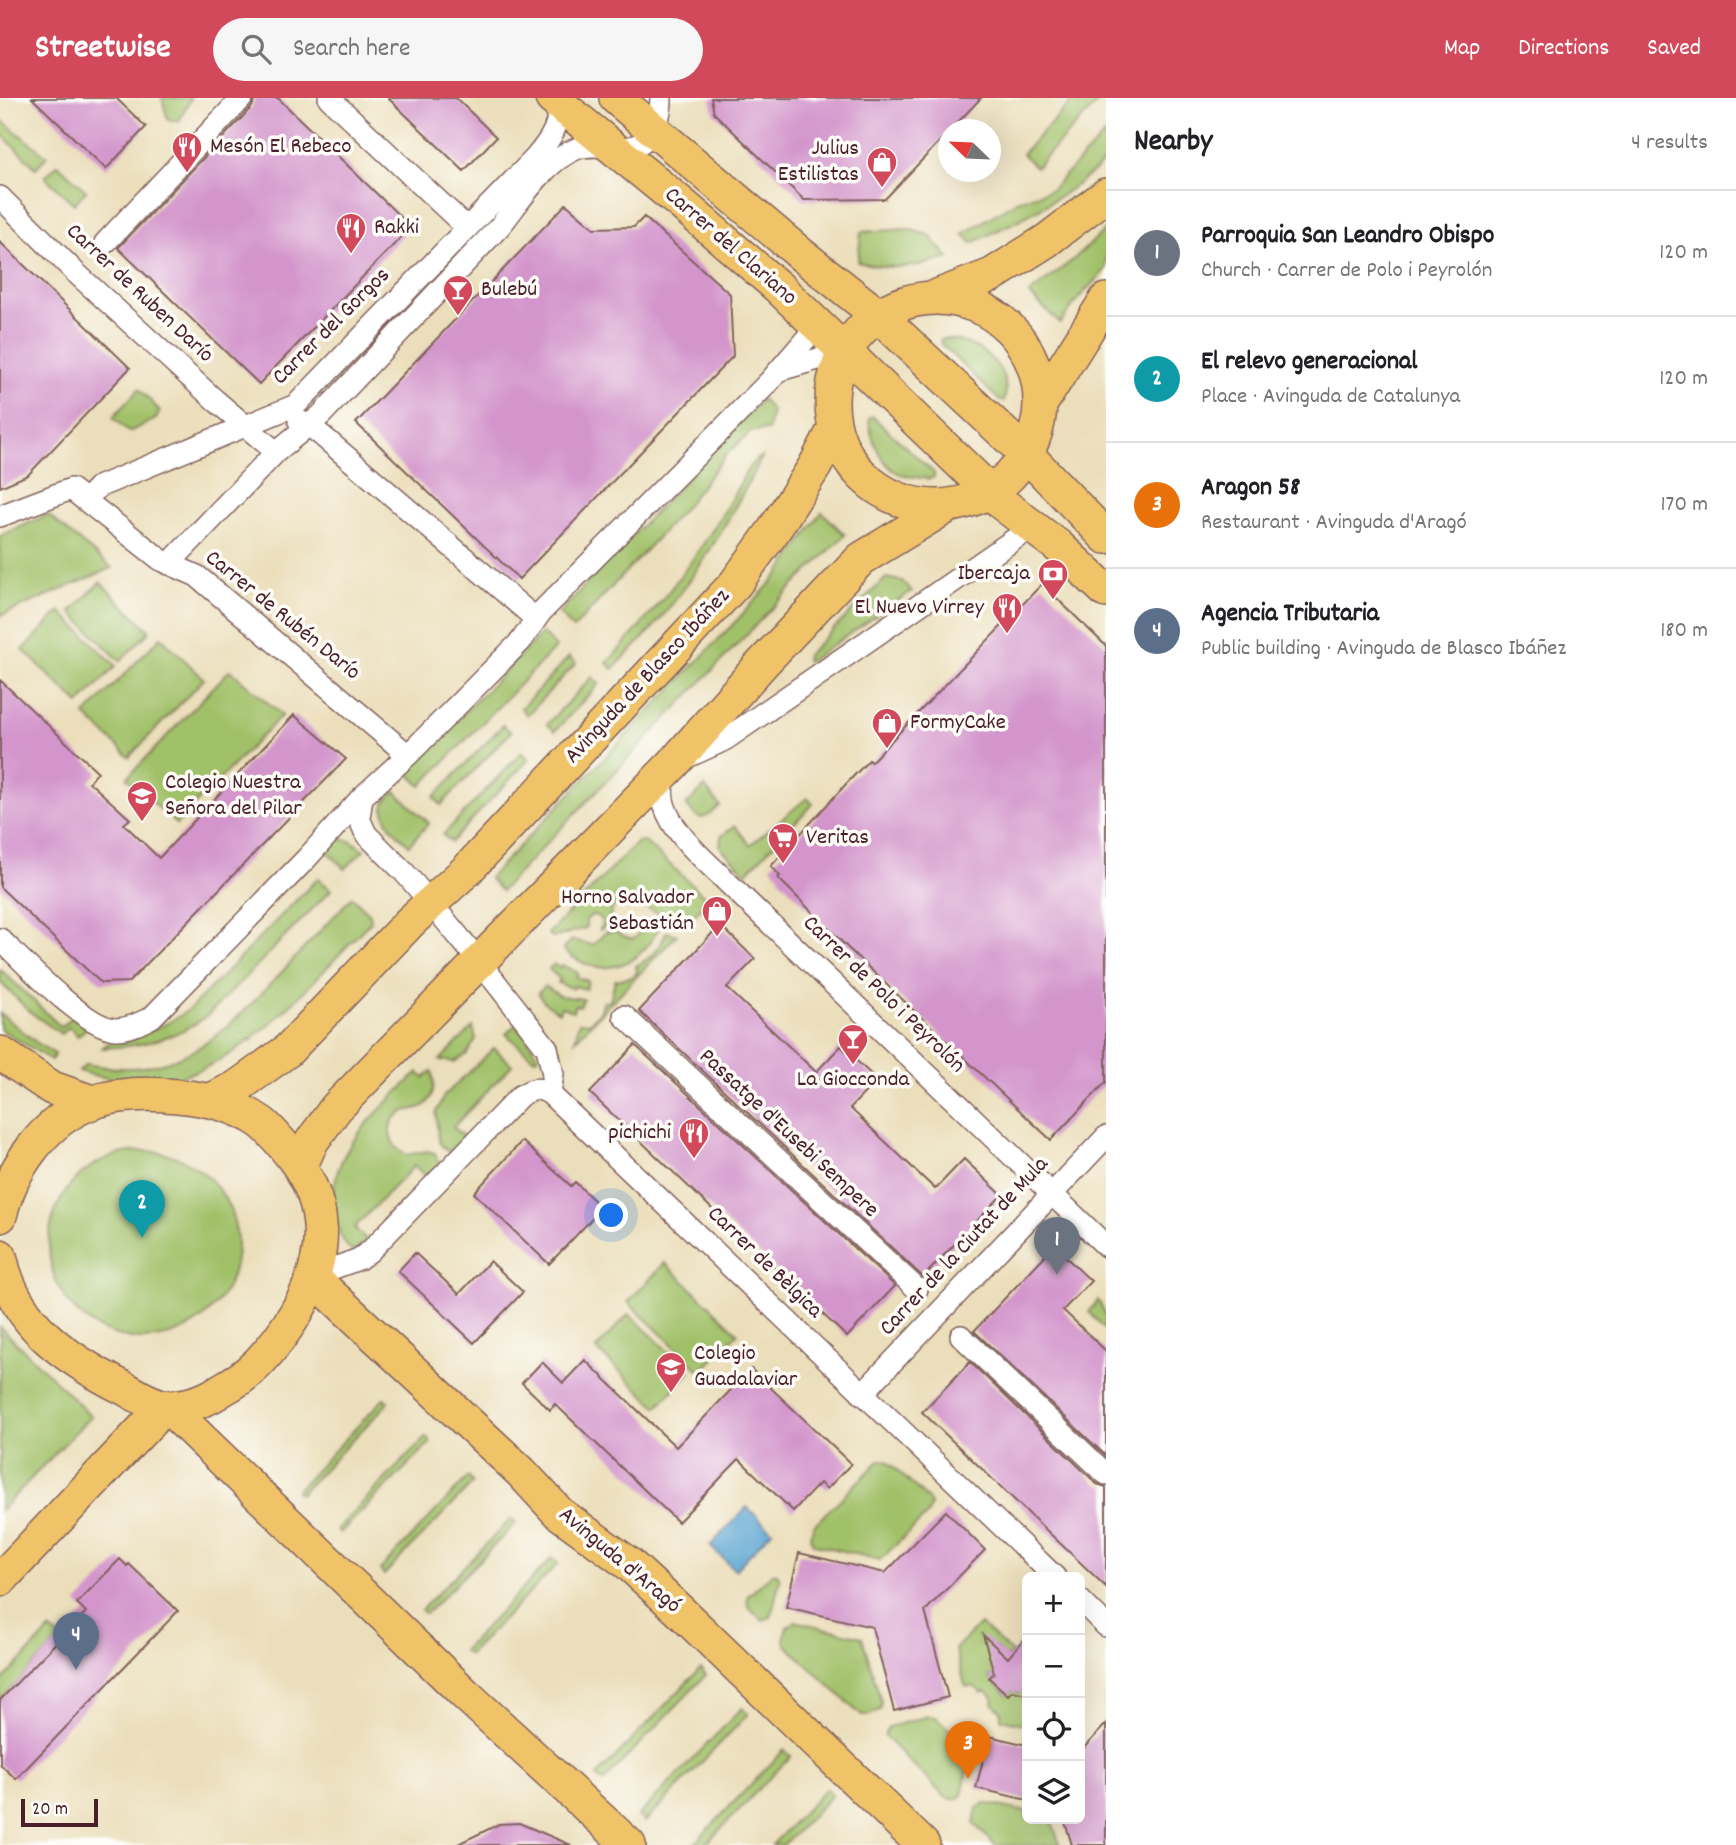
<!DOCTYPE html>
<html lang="en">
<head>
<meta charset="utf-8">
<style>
	:root { --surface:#fff; --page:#f6f6f6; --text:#202124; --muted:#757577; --line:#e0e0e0; --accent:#d1495b }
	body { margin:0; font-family:Dekko,sans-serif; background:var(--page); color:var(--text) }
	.controls { position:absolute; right:21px; bottom:21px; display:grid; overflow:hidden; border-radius:10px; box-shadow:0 7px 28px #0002 }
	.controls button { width:63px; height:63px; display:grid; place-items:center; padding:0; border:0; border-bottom:2px solid var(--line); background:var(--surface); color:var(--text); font:35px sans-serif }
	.compass { position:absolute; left:938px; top:21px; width:63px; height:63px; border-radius:50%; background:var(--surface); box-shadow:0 7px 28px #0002; rotate:293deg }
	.scale { position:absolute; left:21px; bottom:18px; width:77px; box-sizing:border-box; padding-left:7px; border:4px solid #4a1f2b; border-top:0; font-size:19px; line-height:24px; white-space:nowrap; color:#4a1f2b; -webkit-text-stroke:5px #fdfcf7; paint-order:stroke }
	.you { position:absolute; left:612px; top:1118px; width:24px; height:24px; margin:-18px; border:5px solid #fff; border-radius:50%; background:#1a73e8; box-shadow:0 0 0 10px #1a73e833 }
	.badge { display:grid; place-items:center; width:46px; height:46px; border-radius:50%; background:var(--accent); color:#fff; font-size:23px; font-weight:700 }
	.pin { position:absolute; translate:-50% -58px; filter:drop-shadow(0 2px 4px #0008) }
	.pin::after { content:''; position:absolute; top:37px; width:24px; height:21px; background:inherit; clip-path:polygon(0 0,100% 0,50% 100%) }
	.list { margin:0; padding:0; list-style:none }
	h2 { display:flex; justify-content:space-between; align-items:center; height:91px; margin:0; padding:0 28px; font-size:30px }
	h2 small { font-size:23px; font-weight:400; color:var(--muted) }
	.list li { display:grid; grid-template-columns:46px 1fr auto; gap:21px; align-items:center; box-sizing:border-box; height:126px; padding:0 28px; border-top:2px solid var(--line) }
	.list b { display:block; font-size:26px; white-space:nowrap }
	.list p { margin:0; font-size:23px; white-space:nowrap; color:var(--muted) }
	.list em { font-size:23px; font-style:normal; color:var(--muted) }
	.icon { flex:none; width:38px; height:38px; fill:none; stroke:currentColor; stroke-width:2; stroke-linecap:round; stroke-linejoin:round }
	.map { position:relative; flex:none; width:1106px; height:1747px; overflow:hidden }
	header { display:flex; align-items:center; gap:42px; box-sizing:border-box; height:98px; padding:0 35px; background:var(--accent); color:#fff }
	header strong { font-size:33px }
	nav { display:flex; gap:38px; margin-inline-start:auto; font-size:24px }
	.search { width:490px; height:63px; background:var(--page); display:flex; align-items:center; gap:18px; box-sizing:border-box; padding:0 24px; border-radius:38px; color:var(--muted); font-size:26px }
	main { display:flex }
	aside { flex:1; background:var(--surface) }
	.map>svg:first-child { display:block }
	.green { fill:#a1c169; stroke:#76704a; stroke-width:2 }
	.water { fill:#5aa4d2; stroke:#52627e; stroke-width:2 }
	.building { fill:#d395cc }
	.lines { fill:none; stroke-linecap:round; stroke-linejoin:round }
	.street-casing { stroke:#82625d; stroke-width:24 }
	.primary-casing { stroke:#82625d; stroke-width:36 }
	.street { stroke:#fff; stroke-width:21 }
	.primary { stroke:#f1c369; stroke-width:33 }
	.labels { text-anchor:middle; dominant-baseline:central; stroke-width:7; stroke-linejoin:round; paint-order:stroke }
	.poi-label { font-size:23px; fill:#4a1f2b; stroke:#fdfcf7; text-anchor:start }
	.street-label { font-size:23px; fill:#4a1f2b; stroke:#fdfcf7 }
</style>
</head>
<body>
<header>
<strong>Streetwise</strong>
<div class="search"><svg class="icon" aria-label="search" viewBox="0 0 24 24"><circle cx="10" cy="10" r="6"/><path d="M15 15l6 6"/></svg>Search here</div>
<nav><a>Map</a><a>Directions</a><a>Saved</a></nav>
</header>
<main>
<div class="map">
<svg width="1106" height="1747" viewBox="0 0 1106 1747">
	<rect width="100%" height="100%" fill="#fdfcf7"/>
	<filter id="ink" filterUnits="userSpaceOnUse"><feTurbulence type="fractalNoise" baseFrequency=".0143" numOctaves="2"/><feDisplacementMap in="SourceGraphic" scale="14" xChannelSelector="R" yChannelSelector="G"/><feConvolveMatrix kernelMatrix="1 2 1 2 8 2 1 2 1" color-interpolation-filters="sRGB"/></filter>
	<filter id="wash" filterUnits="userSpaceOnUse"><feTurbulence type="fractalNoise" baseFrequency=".00686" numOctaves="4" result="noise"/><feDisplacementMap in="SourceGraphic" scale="28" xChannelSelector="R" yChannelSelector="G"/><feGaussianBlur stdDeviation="1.57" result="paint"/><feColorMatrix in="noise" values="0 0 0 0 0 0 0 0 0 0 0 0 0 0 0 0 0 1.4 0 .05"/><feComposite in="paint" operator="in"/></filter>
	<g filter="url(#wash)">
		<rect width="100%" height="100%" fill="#ebdeba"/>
		<path class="green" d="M162,0H191L179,23L168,22Z
			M1075,0H1102L1036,69L1022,56Z
			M0,21L47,58L36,70L0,35Z
			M1106,35V62C1067,100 1020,122 972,145L963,136L1017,103L1051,92Z
			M58,66L86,93L74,106L45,79Z
			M907,131L929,137L949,160C917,170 891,172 858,164L861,134Z
			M1106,131V171L1078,201L1060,225L1029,196L1074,161Z
			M942,241C973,240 1015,268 1004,303H1000L942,247L940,244Z
			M139,291L160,313L156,321L129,334L113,319Z
			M762,301L772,313L768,332L752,333L726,357L681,414L573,531L559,515Z
			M872,318L934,375V379L929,381C919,379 905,379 896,374C880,364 870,339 869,321Z
			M762,359C733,415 702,470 662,519C647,538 629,554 613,571L607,565C665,503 710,444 749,369L757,361Z
			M822,414L845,437L795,486L501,793L489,780L739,520L778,477Z
			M48,417L112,470L0,518V438Z
			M886,480L902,483L912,493L808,564L806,561L807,557Z
			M100,484L150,533L120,563L71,514Z
			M60,513L116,568L79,606L23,552Z
			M542,535L556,549L421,688L407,674Z
			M161,539L204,581L129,659L85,617Z
			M569,559L576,565L527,617L521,610Z
			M230,572L282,617L176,726L127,680Z
			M592,579L599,586L555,633L547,626Z
			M503,627L511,634L441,707L434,699Z
			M522,654L529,661L451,744L443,737Z
			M705,689L720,708C703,722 700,726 686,707Z
			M395,693L429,725L409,747C396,734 382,725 384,705Z
			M807,700L813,706L746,775L720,749L721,738L735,728L750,747Z
			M338,741L351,743L364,752L345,771L326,752Z
			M638,743L646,745L709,802L685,827C661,819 644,805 619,801C609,810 612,825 600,832L602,823L598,818L592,817L586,822V830L553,840L548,836Z
			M318,780L331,792L207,918C177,940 139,949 102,950C115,938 128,940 145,934C161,929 177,921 191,910Z
			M352,799L370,816L371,823C322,873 258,953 191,975C156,987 113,984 79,973L86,966C177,984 221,939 279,877C303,851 328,825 352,799Z
			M648,826L658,831C638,871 597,883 563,851L572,842L593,847L606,834H616C642,850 632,835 648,826Z
			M666,834L677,837L575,942L579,924L589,925L601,913L603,904L610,903L615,882L631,879L637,875L636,868C651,860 661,851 666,834Z
			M554,866L559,870L562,867L578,875L576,879L588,883L586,891L574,888L573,891L558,885L560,881L549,871Z
			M0,871L61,929L72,918L87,929L78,938L69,929L61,936L30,914L0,884Z
			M545,888L560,898L583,901L580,908L575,907L573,913L561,909L559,914L544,904L538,895Z
			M0,915L37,945L55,956L51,962L0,931Z
			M516,926L539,959L533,960L506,936Z
			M473,929L476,941L467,956L454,964L440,962Z
			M494,950L512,967L453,1029L467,1042L452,1057L440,1046L438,1039L436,1015L444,998Z
			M432,973C435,986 435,1005 419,1010C413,1012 408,1011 403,1014C382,1025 389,1048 406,1057L427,1053L435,1055L440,1068L428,1080L414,1068L354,1130L368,1143L352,1154C327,1127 329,1082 348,1051C365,1022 395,998 418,974L424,980Z
			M49 1147a94 94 0 1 1 188 0a94 94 0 1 1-188 0Z
			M665,1165L738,1235L701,1274L628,1204Z
			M1098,1202L1106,1217V1232L1089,1214Z
			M629,1216L690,1274L657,1309L596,1251Z
			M0,1229L91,1318L0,1413Z
			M384,1300L389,1304L300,1396L296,1393Z
			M426,1339L431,1344L340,1435L337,1431Z
			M880,1362L887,1363L929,1402L931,1407L928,1416L880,1462L814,1446L810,1438L814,1427Z
			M468,1379L473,1385L384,1477L380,1472Z
			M511,1421L516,1425L426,1516L421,1512Z
			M552,1460L558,1466L468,1557L463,1553Z
			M773,1475L777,1476L780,1481L771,1519L762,1522L748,1508L747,1499Z
			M795,1523L862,1539L881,1603L880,1612L867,1618H862L786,1547L784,1542L787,1529Z
			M980,1526L1012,1555L1008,1560L994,1548V1575L989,1580L1007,1597L1012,1593L1027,1596V1627L1001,1621V1613L993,1605L994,1601L986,1593L982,1595L974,1588L967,1589L965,1587L955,1551Z
			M50,1532L60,1541L0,1602V1585Z
			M700,1571L706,1577L603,1684L597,1678Z
			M742,1610L748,1616L645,1724L638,1718Z
			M928,1618L936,1619L971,1652L962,1697C957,1702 952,1703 945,1699L885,1639V1635L889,1629Z
			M784,1652L791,1658L705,1747H693Z
			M826,1691L832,1697L784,1747H772Z
			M985,1705L1027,1714V1721H1051L1060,1747H995L974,1726L977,1710Z"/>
		<path class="water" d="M747,1409L772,1433L735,1472L710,1448Z"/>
		<g id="blocks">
			<path class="building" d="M32,0H116L146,29L106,71Z
				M255,0H278L411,129L259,286L118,150L252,9Z
				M388,0H456L496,39L464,73Z
				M711,0H981L885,101L804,102L714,15Z
				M566,106L594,130L634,129L644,119L730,196L733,258L519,481L356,325Z
				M0,144L130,270L28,377L0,389Z
				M1042,486L1106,548V984L1051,1042L848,850L778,780L780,778L771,768L847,685L869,662L871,664Z
				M0,582L98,674L89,684L130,721L124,726L159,760L294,617L346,661L129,884L101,885L0,789Z
				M720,827L755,861L727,890L816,974L841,948L877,982L850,1010L935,1091L964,1061L1002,1097L923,1179L639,913Z
				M635,947L895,1188L847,1239L590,995Z
				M522,1043L571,1088L575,1084L602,1110L549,1166L474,1095Z
				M1054,1148L1091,1183L1063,1212L1106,1253V1358L974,1233Z
				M415,1155L459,1196L490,1163L523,1194L474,1245L398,1173Z
				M585,1262L676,1349L751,1271L851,1366L827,1391L820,1385L793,1413L739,1361L678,1424L555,1306L550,1312L522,1285L542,1264L563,1285Z
				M970,1264L1097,1386L1106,1389V1489L922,1314Z
				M946,1413L985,1452L925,1513L948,1599L894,1613L872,1529L786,1509L799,1455L885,1475Z
				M120,1461L127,1468L129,1466L178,1513L16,1681L0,1666V1602L86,1514L77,1505Z
				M983,1537L1008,1560L1027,1538V1596L1012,1593L1008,1597L989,1580L994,1575Z
				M1106,1626V1747H1072L1064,1721H1080V1654Z
				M989,1638L1027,1647V1702L976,1690Z
				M519,1725L571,1747H456L499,1726Z"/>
		</g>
	</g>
	<g filter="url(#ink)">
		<use href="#blocks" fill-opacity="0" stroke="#82625d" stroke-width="2"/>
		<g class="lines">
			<g class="street-casing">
				<path id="street" d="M329,0L467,130
					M0,99L76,175L215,302L276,354
					M105,145L242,0
					M780,272L846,253
					M299,323L309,327L327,342L536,521
					M86,402L98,389L296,307L535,60C553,39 559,28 560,0
					M0,418L71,391L161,462L197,478L408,657
					M1032,429L726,641C716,647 677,662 672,668C638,710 702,758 728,785L1106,1148
					M169,466L276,354L321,317L501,127C521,102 544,64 576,51C600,41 628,61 648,39C658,28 661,15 661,0
					M362,699L359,720L366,736L404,774L430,804L479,863L547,950L553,976L550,996L1055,1479
					M0,841C22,862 86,931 116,931C129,931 141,925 152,919L306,761L362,699L408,657L521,543L541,514L768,285L818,227
					M624,918L917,1191
					M315,1177L359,1161L370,1153L520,998C532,991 538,988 550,996
					M961,1238L1106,1376
					M862,1296L1106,1039
					M1080,1502L1106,1528"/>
			</g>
			<g class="primary-casing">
				<path id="primary" d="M552,0L683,107L778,189L1004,407L1058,448L1106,493
					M616,0L803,158L879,218L1026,356L1106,439
					M932,200L992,177L1046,143L1106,97
					M832 304a104 104 0 1 1 208 0a104 104 0 1 1-208 0Z
					M1040,307L1106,202
					M0,955L52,990L92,1004
					M211,1002L237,989L287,953L411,823L466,773L735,486L774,432L815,368L835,330
					M300,1069L312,1043L336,1010L673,666L759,569L861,461L948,408
					M0,1118C11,1070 46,1020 94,1004C120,995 150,995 178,998C208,1001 237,1007 262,1025C274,1035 284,1048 294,1061C337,1118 323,1178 285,1232C273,1249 259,1267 242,1279C234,1285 224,1290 215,1296C204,1303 184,1309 170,1309C156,1309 138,1298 126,1291C68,1262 14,1227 0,1158
					M314,1181L521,1374L559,1415L629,1466L681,1514L923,1747
					M169,1310L465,1596L629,1747
					M0,1482L165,1308"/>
			</g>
			<use href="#street" class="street"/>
			<use href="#primary" class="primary"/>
		</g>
	</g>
	<defs>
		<g id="restaurant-pin" transform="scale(1.575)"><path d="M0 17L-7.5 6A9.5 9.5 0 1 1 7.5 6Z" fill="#d1495b" stroke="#fdfcf7"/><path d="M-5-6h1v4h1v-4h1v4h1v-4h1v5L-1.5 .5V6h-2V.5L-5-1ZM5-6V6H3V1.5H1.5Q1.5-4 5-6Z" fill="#fff"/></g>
		<g id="shop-pin" transform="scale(1.575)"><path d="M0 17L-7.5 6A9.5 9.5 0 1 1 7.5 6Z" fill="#d1495b" stroke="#fdfcf7"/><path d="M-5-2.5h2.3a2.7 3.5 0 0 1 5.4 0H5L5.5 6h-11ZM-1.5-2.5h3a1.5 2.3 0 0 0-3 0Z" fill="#fff"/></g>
		<g id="bar-pin" transform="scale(1.575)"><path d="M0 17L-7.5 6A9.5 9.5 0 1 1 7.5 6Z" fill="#d1495b" stroke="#fdfcf7"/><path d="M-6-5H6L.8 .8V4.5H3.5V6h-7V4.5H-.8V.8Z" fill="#fff"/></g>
		<g id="bank-pin" transform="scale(1.575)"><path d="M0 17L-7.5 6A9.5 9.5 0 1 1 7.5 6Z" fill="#d1495b" stroke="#fdfcf7"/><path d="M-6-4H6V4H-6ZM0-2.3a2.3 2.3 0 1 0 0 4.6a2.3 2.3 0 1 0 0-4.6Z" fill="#fff"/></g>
		<g id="school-pin" transform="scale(1.575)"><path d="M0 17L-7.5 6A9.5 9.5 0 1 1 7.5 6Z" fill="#d1495b" stroke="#fdfcf7"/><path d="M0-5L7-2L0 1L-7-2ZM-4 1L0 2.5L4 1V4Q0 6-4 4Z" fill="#fff"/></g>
		<g id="supermarket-pin" transform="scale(1.575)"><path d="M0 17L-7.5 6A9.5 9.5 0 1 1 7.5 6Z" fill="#d1495b" stroke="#fdfcf7"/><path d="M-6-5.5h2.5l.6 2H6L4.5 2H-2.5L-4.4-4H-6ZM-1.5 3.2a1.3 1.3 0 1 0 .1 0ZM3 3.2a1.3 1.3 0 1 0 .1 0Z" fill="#fff"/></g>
	</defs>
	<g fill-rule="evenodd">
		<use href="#restaurant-pin" x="187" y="49"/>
		<use href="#shop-pin" x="882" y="64"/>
		<use href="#restaurant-pin" x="351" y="130"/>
		<use href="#bar-pin" x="458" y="192"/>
		<use href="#bank-pin" x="1053" y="476"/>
		<use href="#restaurant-pin" x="1007" y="510"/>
		<use href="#shop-pin" x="887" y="625"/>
		<use href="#school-pin" x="142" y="698"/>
		<use href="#supermarket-pin" x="783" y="740"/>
		<use href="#shop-pin" x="717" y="813"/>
		<use href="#bar-pin" x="853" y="941"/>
		<use href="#restaurant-pin" x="694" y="1035"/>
		<use href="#school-pin" x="671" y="1269"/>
	</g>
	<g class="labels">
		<g class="poi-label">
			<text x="210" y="49">Mesón El Rebeco</text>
			<text x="859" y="51" text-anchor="end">Julius<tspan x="859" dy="26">Estilistas</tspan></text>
			<text x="374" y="130">Rakki</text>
			<text x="481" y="192">Bulebú</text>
			<text x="1030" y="476" text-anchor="end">Ibercaja</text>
			<text x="984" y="510" text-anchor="end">El Nuevo Virrey</text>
			<text x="910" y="625">FormyCake</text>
			<text x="165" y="685">Colegio Nuestra<tspan x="165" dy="26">Señora del Pilar</tspan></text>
			<text x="806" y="740">Veritas</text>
			<text x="694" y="800" text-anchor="end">Horno Salvador<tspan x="694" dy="26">Sebastián</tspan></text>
			<text x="853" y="982" text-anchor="middle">La Giocconda</text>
			<text x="671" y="1035" text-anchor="end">pichichi</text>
			<text x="694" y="1256">Colegio<tspan x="694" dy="26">Guadalaviar</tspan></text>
		</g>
		<g class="street-label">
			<text transform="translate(730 149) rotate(41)">Carrer del Clariano</text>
			<text transform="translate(139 196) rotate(43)">Carrer de Ruben Darío</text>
			<text transform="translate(332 229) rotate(-45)">Carrer del Gorgos</text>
			<text transform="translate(282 518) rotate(39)">Carrer de Rubén Darío</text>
			<text transform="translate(648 579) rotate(-47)">Avinguda de Blasco Ibáñez</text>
			<text transform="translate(883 897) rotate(44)">Carrer de Polo i Peyrolón</text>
			<text transform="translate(788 1036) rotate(43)">Passatge d'Eusebi Sempere</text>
			<text transform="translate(965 1149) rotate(-47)">Carrer de la Ciutat de Mula</text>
			<text transform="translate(764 1165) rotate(44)">Carrer de Bèlgica</text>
			<text transform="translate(619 1463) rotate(40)">Avinguda d'Aragó</text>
		</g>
	</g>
</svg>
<div class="controls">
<button>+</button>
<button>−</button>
<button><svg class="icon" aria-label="locate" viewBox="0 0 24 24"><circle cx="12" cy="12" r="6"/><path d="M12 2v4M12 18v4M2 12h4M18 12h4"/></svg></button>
<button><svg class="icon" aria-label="layers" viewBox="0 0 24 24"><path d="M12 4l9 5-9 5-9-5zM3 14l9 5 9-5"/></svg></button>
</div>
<svg class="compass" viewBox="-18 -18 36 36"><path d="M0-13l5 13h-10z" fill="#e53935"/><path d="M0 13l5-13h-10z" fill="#757577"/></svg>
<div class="scale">20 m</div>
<div class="you"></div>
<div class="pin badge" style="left:1057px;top:1177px;background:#6b7280">1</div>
<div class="pin badge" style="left:142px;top:1140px;background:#0f9aa8">2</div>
<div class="pin badge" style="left:968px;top:1681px;background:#e8710a">3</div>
<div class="pin badge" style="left:76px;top:1572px;background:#5c6f8a">4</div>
</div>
<aside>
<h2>Nearby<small>4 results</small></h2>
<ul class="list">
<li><span class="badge" style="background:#6b7280">1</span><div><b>Parroquia San Leandro Obispo</b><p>Church · Carrer de Polo i Peyrolón</p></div><em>120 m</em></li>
<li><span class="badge" style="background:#0f9aa8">2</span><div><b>El relevo generacional</b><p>Place · Avinguda de Catalunya</p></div><em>120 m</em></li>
<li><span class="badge" style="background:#e8710a">3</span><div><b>Aragon 58</b><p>Restaurant · Avinguda d'Aragó</p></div><em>170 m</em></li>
<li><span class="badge" style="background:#5c6f8a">4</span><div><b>Agencia Tributaria</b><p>Public building · Avinguda de Blasco Ibáñez</p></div><em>180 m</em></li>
</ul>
</aside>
</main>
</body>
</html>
